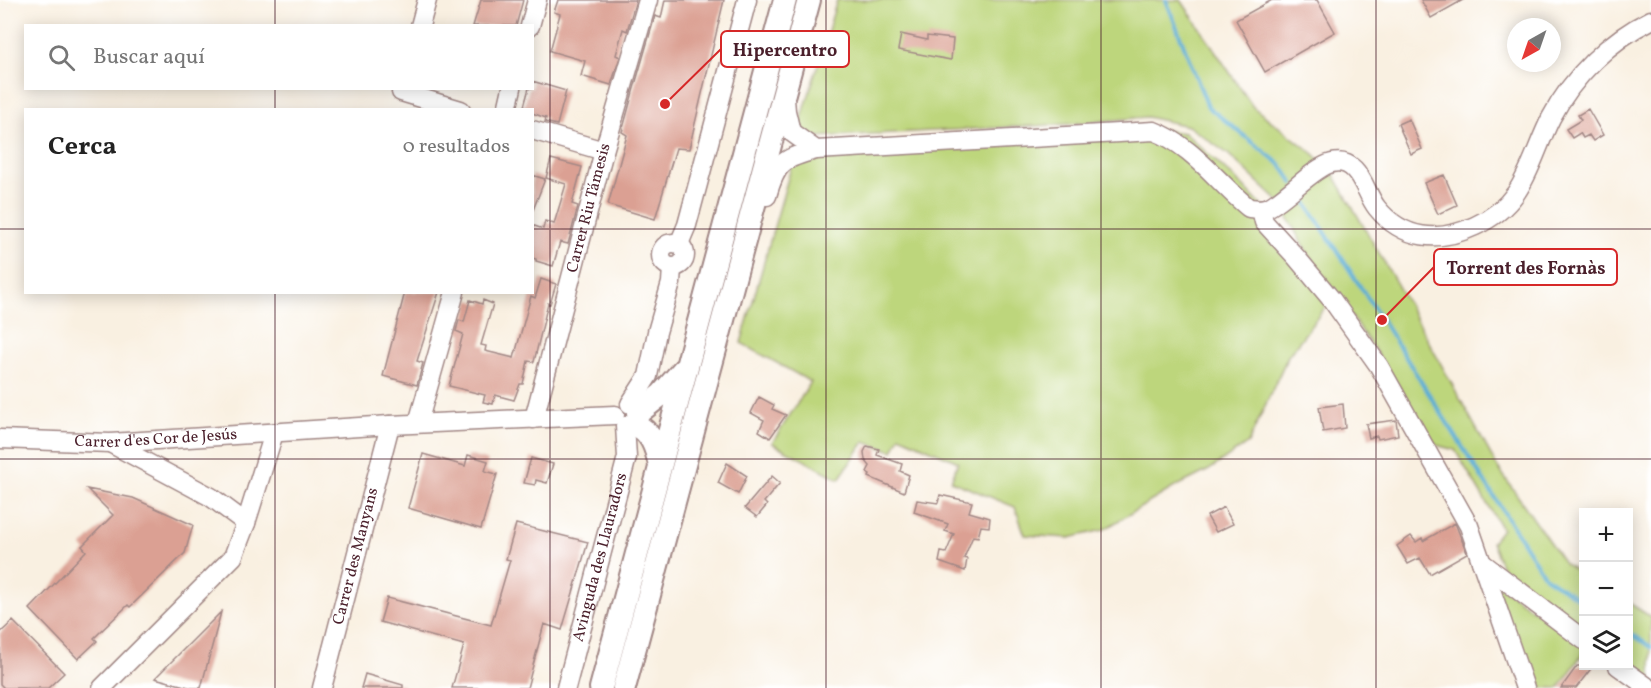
<!DOCTYPE html>
<html lang="es">
<head>
<meta charset="utf-8">
<style>
	:root { --surface:#fff; --page:#f2f2f2; --text:#222; --muted:#767676; --line:#e0e0e0 }
	body { margin:0; font-family:Vollkorn,serif; background:var(--page); color:var(--text) }
	.controls { position:absolute; right:18px; bottom:18px; display:grid; overflow:hidden; border-radius:0px; box-shadow:0 3px 15px #0003 }
	.controls button { width:54px; height:54px; display:grid; place-items:center; padding:0; border:0; border-bottom:2px solid var(--line); background:var(--surface); color:var(--text); font:30px sans-serif }
	.compass { position:absolute; left:1507px; top:18px; width:54px; height:54px; border-radius:50%; background:var(--surface); box-shadow:0 3px 15px #0003; rotate:220deg }
	.list { margin:0; padding:0; list-style:none }
	h2 { display:flex; justify-content:space-between; align-items:center; height:78px; margin:0; padding:0 24px; font-size:26px }
	h2 small { font-size:20px; font-weight:400; color:var(--muted) }
	.icon { flex:none; width:33px; height:33px; fill:none; stroke:currentColor; stroke-width:2; stroke-linecap:round; stroke-linejoin:round }
	.map { position:relative; flex:none; width:1651px; height:688px; overflow:hidden }
	.search { position:absolute; background:var(--surface); box-shadow:0 3px 15px #0003; left:24px; top:24px; width:510px; height:66px; display:flex; align-items:center; gap:15px; box-sizing:border-box; padding:0 21px; border-radius:0px; color:var(--muted); font-size:22px }
	.panel { position:absolute; background:var(--surface); box-shadow:0 3px 15px #0003; left:24px; top:108px; width:510px; height:186px; border-radius:0px }
	.map>svg:first-child { display:block }
	.green { fill:#bdd67b; stroke:#847a53; stroke-width:1.5 }
	.lines { fill:none; stroke-linecap:round; stroke-linejoin:round }
	.stream { stroke:#5aadd5; stroke-width:4 }
	.building { fill:#dba093 }
	.minor-casing { stroke:#a28886; stroke-width:21 }
	.major-casing { stroke:#a28886; stroke-width:26 }
	.minor { stroke:#fff; stroke-width:18 }
	.major { stroke:#fff; stroke-width:22 }
	.grid { fill:none; stroke:#4a1f2b; stroke-width:1.5; stroke-opacity:0.55 }
	.labels { text-anchor:middle; dominant-baseline:central; stroke-width:5; stroke-linejoin:round; paint-order:stroke }
	.street-label { font-size:16px; fill:#4a1f2b; stroke:#fff }
	.leader { fill:none; stroke:#d62828; stroke-width:2 }
	.callout-dot { fill:#d62828; stroke:#fff; stroke-width:2 }
	.callout { fill:#fff; stroke:#d62828; stroke-width:2 }
	.callout-label { font-size:18px; text-anchor:middle; font-weight:bold; fill:#4a1f2b }
</style>
</head>
<body>
<div class="map">
<svg width="1651" height="688" viewBox="0 0 1651 688">
	<rect width="100%" height="100%" fill="#fff"/>
	<filter id="ink" filterUnits="userSpaceOnUse"><feTurbulence type="fractalNoise" baseFrequency=".0167" numOctaves="2"/><feDisplacementMap in="SourceGraphic" scale="12" xChannelSelector="R" yChannelSelector="G"/><feConvolveMatrix kernelMatrix="1 2 1 2 8 2 1 2 1" color-interpolation-filters="sRGB"/></filter>
	<filter id="wash" filterUnits="userSpaceOnUse"><feTurbulence type="fractalNoise" baseFrequency=".008" numOctaves="4" result="noise"/><feDisplacementMap in="SourceGraphic" scale="24" xChannelSelector="R" yChannelSelector="G"/><feGaussianBlur stdDeviation="1.35" result="paint"/><feColorMatrix in="noise" values="0 0 0 0 0 0 0 0 0 0 0 0 0 0 0 0 0 1.4 0 .05"/><feComposite in="paint" operator="in"/></filter>
	<g filter="url(#wash)">
		<rect width="100%" height="100%" fill="#f9f0e1"/>
		<path class="green" d="M837,0H1181L1253,107L1314,154L1334,175L1398,286L1497,466L1564,563L1583,576V632L1504,573L1492,542L1502,529L1455,450L1436,445L1374,349L1305,249L1280,203L1228,154L1188,126L1147,117L1070,124L796,138Z
			M1155,129L1185,133L1243,186L1271,216L1327,305L1288,356L1248,443L1209,470L1173,488L1103,530L1069,538L1025,535L1015,507L951,481L958,462L900,436L893,451L864,442L839,479L772,443L811,382L741,343L794,157Z
			M1494,582L1583,646V653L1559,688H1533Z
			M1629,603L1651,617V682L1628,666Z"/>
		<g class="lines">
			<path class="stream" d="M1166,0L1208,107L1281,165L1293,183
				M1299,192L1382,320L1545,577L1584,602
				M1628,632L1651,647"/>
		</g>
		<g id="blocks">
			<path class="building" d="M481,0H523L516,26H473Z
				M558,0H636L627,31L623,29L616,55L620,57L611,85L581,76L585,61L550,51L560,14L554,12Z
				M665,0H724L689,149L676,148L655,219L608,205L627,135L622,132L633,92L655,16L661,18Z
				M1272,0H1317L1335,32L1265,72L1236,20Z
				M1421,0H1463L1431,18Z
				M901,34L927,40V36L953,39L951,60L898,50Z
				M532,81L566,91L557,125L545,122L546,118L532,113V110H523L529,88H532Z
				M1588,109L1603,135L1593,141L1589,135L1583,138L1580,133L1572,138L1566,129L1581,120L1578,115Z
				M1409,119L1422,149L1411,154L1398,124Z
				M551,159L582,167L572,204L578,206L568,244L560,242L553,266L536,261V259L532,258V225L543,229L545,221L554,224L566,184L546,178Z
				M532,175L545,179L533,210H532Z
				M1444,175L1457,205L1438,214L1424,183Z
				M541,279L556,284L550,304L548,303L534,362L528,361L523,384H520L514,400L495,395L493,404L483,402L485,395L449,386L463,334L456,331L459,320L464,322L470,300L482,304L483,300L493,304L481,345L486,346L485,351L514,358L531,296L535,298Z
				M405,292H439L417,361L423,363L417,385L383,376Z
				M759,397L774,405L772,409L786,415L770,438L759,431L764,420L751,413Z
				M1343,404L1345,428L1323,432L1319,407Z
				M1396,420L1398,435L1378,439L1377,436L1369,438L1366,424Z
				M867,446L879,449L877,455L902,464L900,471L909,475L904,492L869,477L870,474L867,472L870,466L865,460L864,452Z
				M423,454L465,466L468,455L488,461L485,471L497,474L481,529L408,508Z
				M531,458L553,464L547,483L536,480L535,485L524,483Z
				M727,463L747,476L738,494L718,483Z
				M772,476L780,483L764,502L767,505L757,517L745,508Z
				M87,489L133,498L193,525L185,553L130,607L128,605L94,638L97,641L78,659L30,609L86,551L82,546L113,515Z
				M940,495L972,502L969,512L990,518L989,527L981,526L978,537L973,536L964,558L967,559L965,571L939,562L941,552L946,553L954,534L945,531L948,524L914,512L917,500L938,503Z
				M1224,507L1233,524L1216,532L1207,516Z
				M1455,523L1467,553L1430,574L1420,558L1408,564L1397,546L1411,536L1416,542L1422,538L1423,541Z
				M516,524L588,542L562,630L544,624L527,688H452L464,645L380,622L387,598L491,625L510,560L506,559Z
				M221,612L201,688H192L155,678Z
				M13,621L64,673L48,688H4L0,684V633Z
				M1577,666H1593L1576,688H1561Z
				M365,674L403,685V688H361Z"/>
		</g>
	</g>
	<g filter="url(#ink)">
		<use href="#blocks" fill-opacity="0" stroke="#a28886" stroke-width="1.5"/>
		<g class="lines">
			<g class="minor-casing">
				<g id="minor">
					<path d="M420,26L427,0"/>
					<path d="M530,26L537,0"/>
					<path d="M401,92L461,110"/>
					<path d="M785,99L786,111L791,132L816,150"/>
					<path d="M507,110L512,88"/>
					<path d="M532,130L604,151"/>
					<path d="M767,196C776,163 783,158 816,150L1154,131C1192,145 1218,183 1249,208L1261,209L1269,207C1288,197 1314,167 1332,163C1360,157 1364,192 1377,208C1403,240 1439,243 1475,226C1526,203 1529,162 1551,118C1573,76 1610,40 1651,20"/>
					<path d="M1261,209L1264,222L1296,257L1332,300L1379,366L1469,526L1525,688"/>
					<circle cx="673" cy="255" r="12"/>
					<path d="M679,244L687,225L747,0"/>
					<path d="M630,404L648,376L657,332L671,283L672,267"/>
					<path id="s1" d="M534,419L604,151L648,0"/>
					<path d="M418,423L455,292"/>
					<path id="s2" d="M0,439L110,443L390,425L615,415"/>
					<path d="M112,444L211,497L246,523"/>
					<path d="M1481,562L1584,640"/>
					<path d="M1618,666L1649,688"/>
					<path d="M102,688L233,557L246,523L274,433"/>
					<path id="s3" d="M322,688L390,425"/>
					<path id="s4" d="M566,688L627,457L625,426"/>
				</g>
			</g>
			<g class="major-casing">
				<path id="major" d="M638,413L662,394L683,370
					M634,424C651,431 656,447 660,465
					M601,688L785,0
					M624,688L809,0"/>
			</g>
			<use href="#minor" class="minor"/>
			<use href="#major" class="major"/>
		</g>
	</g>
	<path class="grid" d="M275,0V26M550,0V688M826,0V688M1101,0V688M1376,0V688M275,88V110M0,229H26M532,229H1651M275,292V688M0,459H1651"/>
	<g class="labels">
		<g class="street-label">
			<text stroke="none"><textPath href="#s1" startOffset="218">Carrer Riu Támesis</textPath></text>
			<text stroke="none"><textPath href="#s2" startOffset="156">Carrer d'es Cor de Jesús</textPath></text>
			<text stroke="none"><textPath href="#s3" startOffset="136">Carrer des Manyans</textPath></text>
			<text stroke="none"><textPath href="#s4" startOffset="135">Avinguda des Llauradors</textPath></text>
		</g>
	</g>
	<path class="leader" d="M665 104L721 49M1382 320L1434 267"/>
	<g class="callout-dot">
		<circle cx="665" cy="104" r="6"/>
		<circle cx="1382" cy="320" r="6"/>
	</g>
	<g class="callout">
		<rect x="721" y="31" width="128" height="36" rx="6"/>
		<rect x="1434" y="249" width="183" height="36" rx="6"/>
	</g>
	<g class="callout-label">
		<text x="785" y="56">Hipercentro</text>
		<text x="1526" y="274">Torrent des Fornàs</text>
	</g>
</svg>
<div class="controls">
<button>+</button>
<button>−</button>
<button><svg class="icon" aria-label="layers" viewBox="0 0 24 24"><path d="M12 4l9 5-9 5-9-5zM3 14l9 5 9-5"/></svg></button>
</div>
<svg class="compass" viewBox="-18 -18 36 36"><path d="M0-13l5 13h-10z" fill="#e53935"/><path d="M0 13l5-13h-10z" fill="#767676"/></svg>
<div class="search"><svg class="icon" aria-label="search" viewBox="0 0 24 24"><circle cx="10" cy="10" r="6"/><path d="M15 15l6 6"/></svg>Buscar aquí</div>
<section class="panel">
<h2>Cerca<small>0 resultados</small></h2>
<ul class="list">
</ul>
</section>
</div>
</body>
</html>
